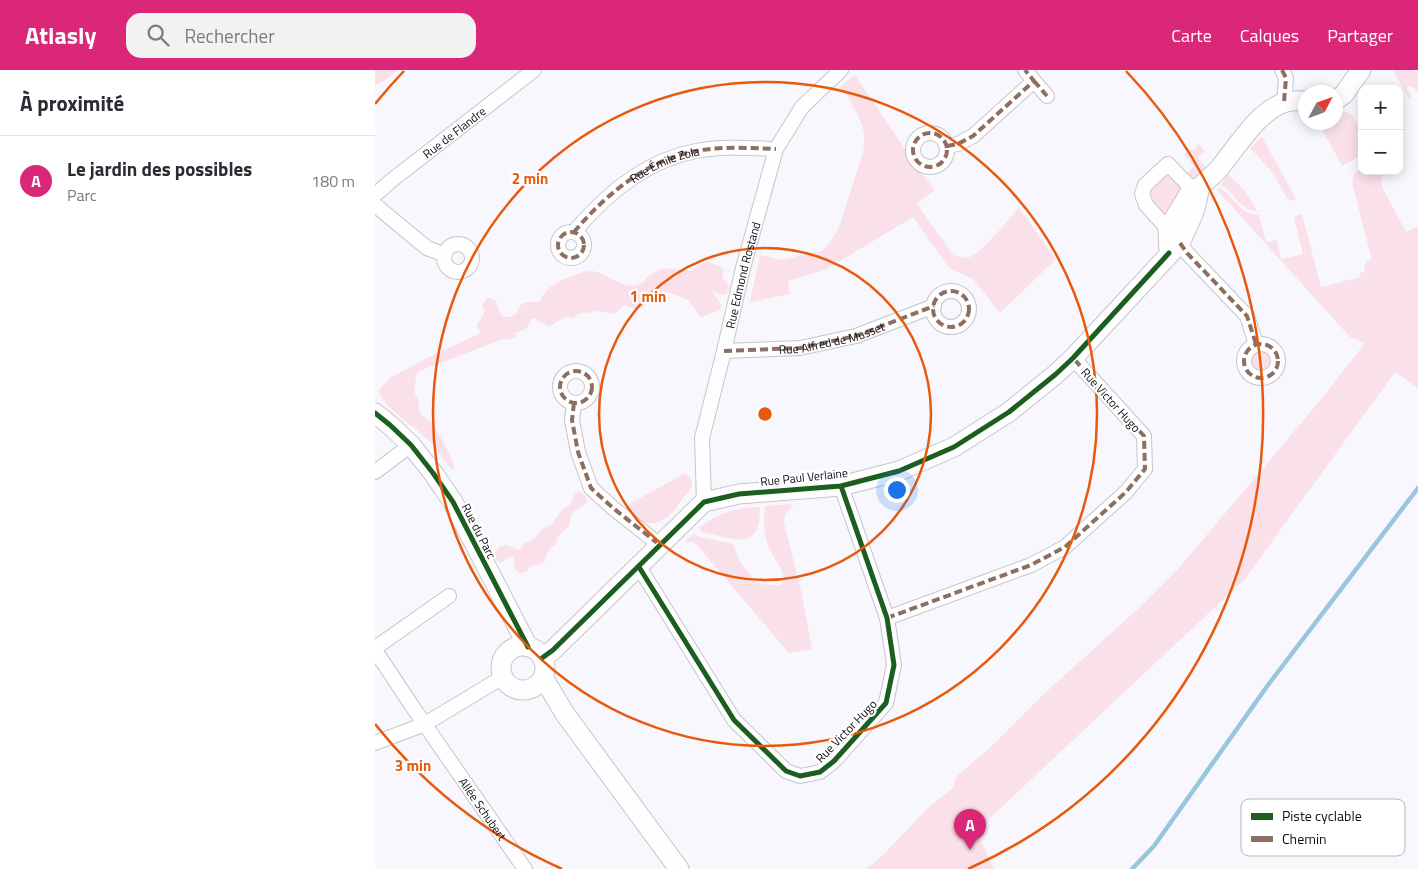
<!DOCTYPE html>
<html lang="fr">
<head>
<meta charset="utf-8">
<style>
	:root { --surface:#fff; --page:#f2f2f3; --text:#2b2b33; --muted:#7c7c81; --line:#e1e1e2; --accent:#db2777 }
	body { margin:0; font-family:"Titillium Web",sans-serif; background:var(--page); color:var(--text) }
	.controls { position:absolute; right:15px; top:15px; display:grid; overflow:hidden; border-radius:10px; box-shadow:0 2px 12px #0003 }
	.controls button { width:45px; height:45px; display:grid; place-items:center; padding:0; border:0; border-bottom:1px solid var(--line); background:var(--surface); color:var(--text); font:25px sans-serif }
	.compass { position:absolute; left:923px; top:15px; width:45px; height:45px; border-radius:50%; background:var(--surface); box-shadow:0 2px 12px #0003; rotate:49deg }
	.you { position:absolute; left:521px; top:419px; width:18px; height:18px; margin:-12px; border:4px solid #fff; border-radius:50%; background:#1a73e8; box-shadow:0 0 0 8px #1a73e833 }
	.badge { display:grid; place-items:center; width:32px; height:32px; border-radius:50%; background:var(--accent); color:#fff; font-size:16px; font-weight:700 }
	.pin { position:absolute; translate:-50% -41px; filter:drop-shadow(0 1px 2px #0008) }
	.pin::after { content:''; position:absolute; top:26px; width:18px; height:15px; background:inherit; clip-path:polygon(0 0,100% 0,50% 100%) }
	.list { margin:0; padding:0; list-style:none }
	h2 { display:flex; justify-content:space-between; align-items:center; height:65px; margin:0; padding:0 20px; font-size:21px }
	h2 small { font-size:16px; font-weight:400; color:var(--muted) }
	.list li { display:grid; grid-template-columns:32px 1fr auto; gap:15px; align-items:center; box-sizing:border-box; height:90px; padding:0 20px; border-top:1px solid var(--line) }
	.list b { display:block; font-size:19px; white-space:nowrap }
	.list p { margin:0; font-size:16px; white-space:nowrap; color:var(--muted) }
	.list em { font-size:16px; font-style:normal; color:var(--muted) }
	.icon { flex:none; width:28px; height:28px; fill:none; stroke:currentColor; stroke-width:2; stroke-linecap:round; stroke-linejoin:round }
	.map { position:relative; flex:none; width:1043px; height:799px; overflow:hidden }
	header { display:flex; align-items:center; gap:30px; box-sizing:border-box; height:70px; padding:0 25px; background:var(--accent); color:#fff }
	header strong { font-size:24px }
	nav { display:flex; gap:28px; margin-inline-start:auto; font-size:18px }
	.search { width:350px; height:45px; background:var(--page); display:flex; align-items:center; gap:12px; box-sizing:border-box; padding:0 18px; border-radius:15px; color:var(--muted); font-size:19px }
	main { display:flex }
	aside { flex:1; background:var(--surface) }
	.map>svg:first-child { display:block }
	.green { fill:#fae0e9 }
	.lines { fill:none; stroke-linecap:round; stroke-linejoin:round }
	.stream { stroke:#97c6de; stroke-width:4.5 }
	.street-casing { stroke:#c6c5cb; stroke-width:16 }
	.secondary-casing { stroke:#c6c5cb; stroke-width:21 }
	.street { stroke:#fefeff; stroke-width:14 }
	.secondary { stroke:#fefeff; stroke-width:19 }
	.quiet { stroke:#8d6e63; stroke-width:4; stroke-dasharray:8 4; stroke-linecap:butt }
	.cycleway-casing { stroke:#fff; stroke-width:8 }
	.cycleway { stroke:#1b5e20; stroke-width:5 }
	.ring { fill:none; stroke:#e8590c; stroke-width:2.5 }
	.labels { text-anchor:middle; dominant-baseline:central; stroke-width:4.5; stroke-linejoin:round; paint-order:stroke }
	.street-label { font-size:12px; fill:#0f0e13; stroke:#fff }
	.key { fill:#fff; stroke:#b7b7b8; stroke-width:1 }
	.key-label { font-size:14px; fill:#0f0e13 }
	.centre { fill:#e8590c; stroke:#fff; stroke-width:2.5 }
	.ring-label { font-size:15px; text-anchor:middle; font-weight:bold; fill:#e8590c; stroke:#fff; stroke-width:4.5; stroke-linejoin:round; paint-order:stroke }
</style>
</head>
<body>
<header>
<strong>Atlasly</strong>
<div class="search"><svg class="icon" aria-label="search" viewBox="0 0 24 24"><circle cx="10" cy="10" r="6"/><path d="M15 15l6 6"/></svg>Rechercher</div>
<nav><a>Carte</a><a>Calques</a><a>Partager</a></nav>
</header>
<main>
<aside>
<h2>À proximité<small></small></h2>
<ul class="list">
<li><span class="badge">A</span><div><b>Le jardin des possibles</b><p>Parc</p></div><em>180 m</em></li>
</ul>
</aside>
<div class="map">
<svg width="1043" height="799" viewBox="0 0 1043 799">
	<rect width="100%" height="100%" fill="#f8f7fd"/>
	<path class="green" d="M0,0H24L4,14L0,15Z
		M1018,0H1038L1043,4V21L1035,16L1032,18L1036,28L1034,29Z
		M480,5L542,97L560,120L542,134L578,185C583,187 591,189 597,186C607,182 635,148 644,138L681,189L625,243L598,209L574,198L538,147L450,200L413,211L415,224L375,232L385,185L405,190L446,181L451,178L463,160L488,83C489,75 490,66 488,59C486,50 475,28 469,23C466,22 464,21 461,20Z
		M961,42H972L976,44L987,60V85L967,96L944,53L961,52Z
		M887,67L921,129L914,131L897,102L875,78Z
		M823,73L830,81L823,88L835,101L823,109L817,107L812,104L819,96L809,85L813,80H819Z
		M987,98V101H1008L1006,112L1008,119L1031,162L1043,156V318L1020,302L869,510L601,761L619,799H491L505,788L554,737L578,718L581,707L617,676L670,623L764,538L803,499L944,332L990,273L975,267L842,120L844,117C859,127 865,145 884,145L891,172L902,170L906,189L928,184L919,147L927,144L946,217L985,207V203L990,202L989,196L992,191L997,190L977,113C978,105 980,101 987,98Z
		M853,104L870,121L882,141C866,142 859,122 846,115Z
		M793,106L796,107L810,121L793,148C786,141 775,133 774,123L790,107Z
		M333,192L341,195L346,197L349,201L347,208L353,214L355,218L351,225H347L337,221L347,236L345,240L326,247L313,230L300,225L290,221L276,226L274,230L267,238H257L250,235L239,244L224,241L203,244L198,248C196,248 193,247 191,247C188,247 178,255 174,257L159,248L156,249C154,260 148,260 139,263L141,265L140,268C135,270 130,269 125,270L42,302L39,321L44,333V342L49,347L56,351L72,379L80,398L76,399C68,388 61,377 51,368C36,353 14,342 4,323L5,319L15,308L54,287L106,263C97,251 107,253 109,243C110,243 108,236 107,235L112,228H116L121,231C123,235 123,240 125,243C129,249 138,248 142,242C144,238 144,236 149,233C154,231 159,232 165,232C171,215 185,211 200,205C206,203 212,200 218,201C234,204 245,218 261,215C270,214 272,205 279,202C292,195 303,201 316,201L327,193Z
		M875 290a10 10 0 1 1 20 0a10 10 0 1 1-20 0Z
		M309,404L313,405L317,411C317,423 311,422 306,431C292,453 273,463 252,440L256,433L263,429Z
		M205,421L211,427L212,433L199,441L196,445L194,456L183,466L181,474L173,481L170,491L163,495L156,496L151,502L145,503L140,500L139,489L138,487H134L128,492L125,493L120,487V484L123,478L131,475L144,480L150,473L157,470L161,467L166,460L176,455L186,441L196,433L200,424Z
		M415,434L419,436C412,440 409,445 409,453L426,520L437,579L414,583L322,475L318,472H309L319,464L325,467L358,474L365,492L382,513L385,515L389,514L404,516L410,511C407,496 396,486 392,472C388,460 389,448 390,436Z
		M381,437H384L385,439C385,483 358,468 329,463L326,461L324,458C340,444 361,438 381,437Z"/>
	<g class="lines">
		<path class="stream" d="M757,799L779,776L893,615L1043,418"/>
		<g class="street-casing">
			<g id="street">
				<path d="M907,0L911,8L909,32"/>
				<path d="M659,11L672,26"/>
				<circle cx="555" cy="80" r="17"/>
				<path d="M572,76L583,74L598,66L659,11L650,0"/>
				<path id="s1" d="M0,125L17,110L159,0"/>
				<path d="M0,135L52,178L70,185"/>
				<path d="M793,159L771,135L767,124L770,115L793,94L817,119"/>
				<circle cx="196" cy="175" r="13"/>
				<path d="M199,162C230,125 272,90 321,81C347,76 375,78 401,79"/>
				<path d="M805,173L812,183L872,246L881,274"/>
				<circle cx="83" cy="188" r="14"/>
				<circle cx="576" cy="239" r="18"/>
				<circle cx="886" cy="291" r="17"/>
				<path d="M349,281L425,278L481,266L559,236"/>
				<circle cx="201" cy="317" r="16"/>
				<path d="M199,333L197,350L203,382L216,418L238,438L286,476"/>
				<path d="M0,402L36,375"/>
				<path id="s2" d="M329,432L327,368L349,281L368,198L401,79L427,37L466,0"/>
				<path d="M264,497L359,650L411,701L425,706L445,702L459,691L511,633L519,595L512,548L466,416"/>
				<path d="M512,548L656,495L690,477L751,422L770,399L769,366L698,288"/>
				<path d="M0,578L74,526"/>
				<path id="s3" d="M0,580L37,636L150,799"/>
				<path d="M0,673L50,654L128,607"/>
			</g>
		</g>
		<g class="secondary-casing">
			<path id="secondary" d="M961,30L969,24L986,0
				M825,117C832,110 841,103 847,95C863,75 885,39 911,32C917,30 924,31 931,31
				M794,183L793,159L817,119L822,118
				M0,343L15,355L36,375L58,403L78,432L153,577
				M126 598a22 22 0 1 1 44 0a22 22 0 1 1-44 0Z
				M167,588L178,580L329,432L364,424L466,416L524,401L579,377L634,342L681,304L698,288L805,173L819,142L825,117
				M168,607L190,644L304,799"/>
		</g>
		<use href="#street" class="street"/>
		<use href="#secondary" class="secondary"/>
		<g class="quiet">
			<path d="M907,0L911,8L909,32"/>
			<path d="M659,11L672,26"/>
			<circle cx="555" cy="80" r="17"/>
			<path d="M572,76L583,74L598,66L659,11L650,0"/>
			<circle cx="196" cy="175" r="13"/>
			<path id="s4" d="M199,162C230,125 272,90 321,81C347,76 375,78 401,79"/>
			<path d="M805,173L812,183L872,246L881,274"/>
			<circle cx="576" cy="239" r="18"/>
			<circle cx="886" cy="291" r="17"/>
			<path id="s5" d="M349,281L425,278L481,266L559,236"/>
			<circle cx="201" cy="317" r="16"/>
			<path d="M199,333L197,350L203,382L216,418L238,438L286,476"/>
			<path d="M512,548L656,495L690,477L751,422L770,399L769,366L698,288"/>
		</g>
		<g class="cycleway-casing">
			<path id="cycleway" d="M0,343L15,355L36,375L58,403L78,432L153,577
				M264,497L359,650L411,701L425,706L445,702L459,691L511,633L519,595L512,548L466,416
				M167,588L178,580L329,432L364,424L466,416L524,401L579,377L634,342L681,304L698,288L794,183"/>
		</g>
		<use href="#cycleway" class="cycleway"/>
	</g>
	<g class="ring">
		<circle cx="390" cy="344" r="166"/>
		<circle cx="390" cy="344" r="332"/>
		<path d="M187 799A498 498 0 0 1 0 654M0 34A498 498 0 0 1 29 1M751 1A498 498 0 0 1 593 799"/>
	</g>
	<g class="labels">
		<g class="street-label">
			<text stroke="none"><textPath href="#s1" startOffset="101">Rue de Flandre</textPath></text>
			<text stroke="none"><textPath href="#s4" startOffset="115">Rue Émile Zola</textPath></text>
			<text stroke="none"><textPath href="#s2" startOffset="232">Rue Edmond Rostand</textPath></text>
			<text stroke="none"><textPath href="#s5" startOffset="109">Rue Alfred de Musset</textPath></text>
			<text transform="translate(736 330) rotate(48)">Rue Victor Hugo</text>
			<text transform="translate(429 407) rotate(-6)">Rue Paul Verlaine</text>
			<text transform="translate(104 461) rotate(63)">Rue du Parc</text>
			<text transform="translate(471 661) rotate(-46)">Rue Victor Hugo</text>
			<text stroke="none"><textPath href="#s3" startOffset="192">Allée Schubert</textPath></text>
		</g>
	</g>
	<rect x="866" y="729" width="164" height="57" rx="8" class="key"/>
	<rect x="876" y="743" width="22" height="7" fill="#1b5e20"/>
	<rect x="876" y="766" width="22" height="6" fill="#8d6e63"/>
	<g class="key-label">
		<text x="907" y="751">Piste cyclable</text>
		<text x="907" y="774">Chemin</text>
	</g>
	<circle cx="390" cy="344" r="8" class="centre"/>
	<g class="ring-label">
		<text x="155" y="114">2 min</text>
		<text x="273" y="232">1 min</text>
		<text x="38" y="701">3 min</text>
	</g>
</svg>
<div class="controls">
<button>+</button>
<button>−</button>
</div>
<svg class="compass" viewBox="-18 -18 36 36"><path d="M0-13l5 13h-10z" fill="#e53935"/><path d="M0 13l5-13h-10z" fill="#7c7c81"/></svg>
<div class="you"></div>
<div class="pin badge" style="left:595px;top:780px">A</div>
</div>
</main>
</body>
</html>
